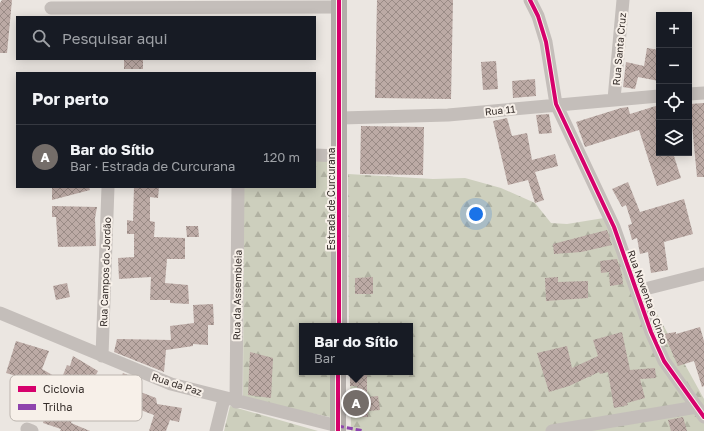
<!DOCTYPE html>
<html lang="pt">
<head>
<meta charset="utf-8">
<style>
	:root { --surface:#171b24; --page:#242831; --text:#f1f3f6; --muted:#9ea1a6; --line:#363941; --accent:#746d69 }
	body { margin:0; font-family:"Golos Text",sans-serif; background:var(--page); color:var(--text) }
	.controls { position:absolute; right:12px; top:12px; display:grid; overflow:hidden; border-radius:0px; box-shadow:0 2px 10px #0003 }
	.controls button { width:36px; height:36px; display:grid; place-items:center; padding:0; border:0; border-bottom:1px solid var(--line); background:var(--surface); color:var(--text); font:20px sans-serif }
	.you { position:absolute; left:476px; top:214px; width:14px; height:14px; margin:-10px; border:3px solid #fff; border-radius:50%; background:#1a73e8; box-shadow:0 0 0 6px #1a73e833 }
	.badge { display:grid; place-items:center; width:26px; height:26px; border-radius:50%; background:var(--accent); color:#fff; font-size:13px; font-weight:700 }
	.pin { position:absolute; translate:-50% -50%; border:2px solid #fff; box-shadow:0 1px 4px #0006 }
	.popup { position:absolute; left:299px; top:323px; width:114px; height:52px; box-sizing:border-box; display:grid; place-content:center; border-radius:0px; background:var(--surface); filter:drop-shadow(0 1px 3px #0005); font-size:13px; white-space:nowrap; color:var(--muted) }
	.popup b { font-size:15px; color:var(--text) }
	.popup::after { content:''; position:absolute; left:50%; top:100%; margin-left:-8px; border:8px solid transparent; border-top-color:var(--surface) }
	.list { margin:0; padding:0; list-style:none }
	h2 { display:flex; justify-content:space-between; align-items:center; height:52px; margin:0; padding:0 16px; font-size:17px }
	h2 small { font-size:13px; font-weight:400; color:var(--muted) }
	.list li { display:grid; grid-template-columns:26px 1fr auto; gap:12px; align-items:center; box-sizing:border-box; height:64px; padding:0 16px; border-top:1px solid var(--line) }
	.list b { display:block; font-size:15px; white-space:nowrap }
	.list p { margin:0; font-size:13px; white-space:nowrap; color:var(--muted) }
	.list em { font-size:13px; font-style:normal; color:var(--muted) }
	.icon { flex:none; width:22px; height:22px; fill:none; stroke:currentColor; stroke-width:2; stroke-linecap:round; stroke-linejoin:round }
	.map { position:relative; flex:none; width:704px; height:431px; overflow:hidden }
	.search { position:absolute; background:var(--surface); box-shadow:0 2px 10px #0003; left:16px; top:16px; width:300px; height:44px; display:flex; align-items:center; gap:10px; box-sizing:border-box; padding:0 14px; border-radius:0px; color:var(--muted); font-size:15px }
	.panel { position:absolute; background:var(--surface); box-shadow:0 2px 10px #0003; left:16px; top:72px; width:300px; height:116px; border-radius:0px }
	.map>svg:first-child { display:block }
	.forest { fill:url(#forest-firs) }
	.building { fill:url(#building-cross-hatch); fill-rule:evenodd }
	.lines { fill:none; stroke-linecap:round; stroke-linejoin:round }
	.minor { stroke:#c4beba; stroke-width:13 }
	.major { stroke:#b3ada9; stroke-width:16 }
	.quiet { stroke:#8e44ad; stroke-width:3; stroke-dasharray:6 3; stroke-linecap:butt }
	.cycleway-casing { stroke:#f7f0e9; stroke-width:6 }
	.cycleway { stroke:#d6006c; stroke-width:4 }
	.labels { text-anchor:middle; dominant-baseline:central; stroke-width:4; stroke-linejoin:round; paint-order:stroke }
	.street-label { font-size:10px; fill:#342c29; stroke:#f7f0e9 }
	.key { fill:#f7f0e9; stroke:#bcb5af; stroke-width:1 }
	.key-label { font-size:11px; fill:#342c29 }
</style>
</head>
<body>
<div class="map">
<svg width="704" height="431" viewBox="0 0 704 431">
	<defs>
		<pattern id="forest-firs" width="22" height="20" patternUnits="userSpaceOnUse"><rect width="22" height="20" fill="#cdcfbd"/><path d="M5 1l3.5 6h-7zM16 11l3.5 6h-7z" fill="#b1b2a2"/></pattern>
		<pattern id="building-cross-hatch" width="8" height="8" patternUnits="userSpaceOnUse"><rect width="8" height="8" fill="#bcaaa5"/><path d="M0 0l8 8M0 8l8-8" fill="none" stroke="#9a8b86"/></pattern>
	</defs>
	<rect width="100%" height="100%" fill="#ebe6e1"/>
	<path class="forest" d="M315,161H331V326H302V372H331L330,417L243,399L244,187H315Z
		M348,174L433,179L465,178L501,188L535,203L551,223L567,224L604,218L704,399V431H351L350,372H410V326H349Z
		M230,406L318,431H224Z"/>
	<path class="building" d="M2,0H12L7,53H0V3Z
		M377,0H453L451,99L375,98Z
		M647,48L659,50V81L638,77L635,89L623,87L626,62L644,66Z
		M124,59H143V69H124Z
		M496,61L498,89L483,90L481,62Z
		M535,79L536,96L513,98L512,81Z
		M704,103V177H697L690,104Z
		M659,105V153H673L681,178L657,186L639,130L585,147L576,122L621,108L628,107L630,114Z
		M549,114L552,133L539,134L536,115Z
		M507,118L512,136L527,133L532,160L555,154L558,166L535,172L544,200L535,203L528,180L508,185L493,121Z
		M361,126L424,127L423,175L360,174Z
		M628,182L640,212L684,199L693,234L664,242L668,270L651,273L648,252L640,254L637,238L632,240L628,225L632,224L626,205L622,207L612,189Z
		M52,187H89L90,190L52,200Z
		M134,187H159L158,198L150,197V221L155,222L154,237L185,238V259H167L165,283L188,285L189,304L170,303V300H150L151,277L119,279L118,258L134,257V234H127V220L133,221Z
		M52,206L97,207L95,218L96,246L58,247L56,217H52Z
		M186,226H198L199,237H187Z
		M607,230L612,245L581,252L554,254L553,244Z
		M617,259L622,274L623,284L610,286L609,272L601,273L600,261Z
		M373,277V294H355V278Z
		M558,277V282L588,281V298L546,301L545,278Z
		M67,283L70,297L56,300L53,286Z
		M213,304L214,325H208V345L193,344V346L166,350L164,372L114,352L117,339L171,340L170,326L194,323L193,305Z
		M700,327L704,341V386L702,387L694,361L678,366L664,334L676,332V334Z
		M622,332L630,370L655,368L656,378L640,379L645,398L627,403L628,405L614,408L608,372L600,374L599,372L569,386L549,392L537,353L567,346L572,368L598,356L593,340Z
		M16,341L49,351L42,369L61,380L67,365L70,366L73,356L98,371L88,390L83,388L71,423L90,431H60L61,429L43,423L45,414L26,406L37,382L6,373ZM53,387L69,394L64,411L44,405Z
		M250,352L273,358L271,398L248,395Z
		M350,372H367V397L378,396L380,410L368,411V417H361L357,386H350Z
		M123,373L142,381L138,391L156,398L157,404L182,408L179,422L170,420L166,431H149L154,415L127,405L126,408L112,403Z
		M683,417L687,431H671L668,420Z"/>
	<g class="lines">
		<path class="minor" d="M530,0L538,16L546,42L556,104L614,227L651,332L664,361L704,417
			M51,8L339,7
			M689,94L704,93
			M614,99L623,0
			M341,118L448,115L659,96
			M315,155L339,156
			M637,291L704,274
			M0,313L171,384L338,426
			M102,356L108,187
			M236,402L238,187
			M27,429L32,431
			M216,431L224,399
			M552,431L697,407"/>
		<path class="major" d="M339,326V0
			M338,431V372"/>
		<path class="quiet" d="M338,426L364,431"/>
		<g class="cycleway-casing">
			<path id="cycleway" d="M530,0L538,16L546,42L556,104L614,227L651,332L664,361L704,417
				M339,326V0
				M338,431V372"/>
		</g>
		<use href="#cycleway" class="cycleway"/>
	</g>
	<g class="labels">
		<g class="street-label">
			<text transform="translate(619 49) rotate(-85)">Rua Santa Cruz</text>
			<text transform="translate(500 110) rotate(-6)">Rua 11</text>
			<text transform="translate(331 199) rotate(-90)">Estrada de Curcurana</text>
			<text transform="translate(105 272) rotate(-88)">Rua Campos do Jordão</text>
			<text transform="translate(237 295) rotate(-89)">Rua da Assembleia</text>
			<text transform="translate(648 297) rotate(70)">Rua Noventa e Cinco</text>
			<text transform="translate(177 384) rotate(18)">Rua da Paz</text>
		</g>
	</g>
	<rect x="10" y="375" width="132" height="46" rx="6" class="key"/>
	<rect x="18" y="386" width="18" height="6" fill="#d6006c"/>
	<rect x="18" y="404" width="18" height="6" fill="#8e44ad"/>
	<g class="key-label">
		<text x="43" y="393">Ciclovia</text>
		<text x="43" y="411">Trilha</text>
	</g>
</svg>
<div class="controls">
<button>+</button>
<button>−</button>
<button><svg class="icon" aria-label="locate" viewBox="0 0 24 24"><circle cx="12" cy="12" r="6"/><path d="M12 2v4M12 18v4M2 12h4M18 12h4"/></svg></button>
<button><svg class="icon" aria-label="layers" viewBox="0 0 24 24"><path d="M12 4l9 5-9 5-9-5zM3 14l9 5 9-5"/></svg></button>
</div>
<div class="you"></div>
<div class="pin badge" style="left:356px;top:403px">A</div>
<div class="popup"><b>Bar do Sítio</b>Bar</div>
<div class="search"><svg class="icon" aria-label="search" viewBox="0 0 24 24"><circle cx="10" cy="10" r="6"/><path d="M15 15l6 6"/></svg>Pesquisar aqui</div>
<section class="panel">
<h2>Por perto<small></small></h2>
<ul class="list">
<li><span class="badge">A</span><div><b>Bar do Sítio</b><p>Bar · Estrada de Curcurana</p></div><em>120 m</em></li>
</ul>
</section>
</div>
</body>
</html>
